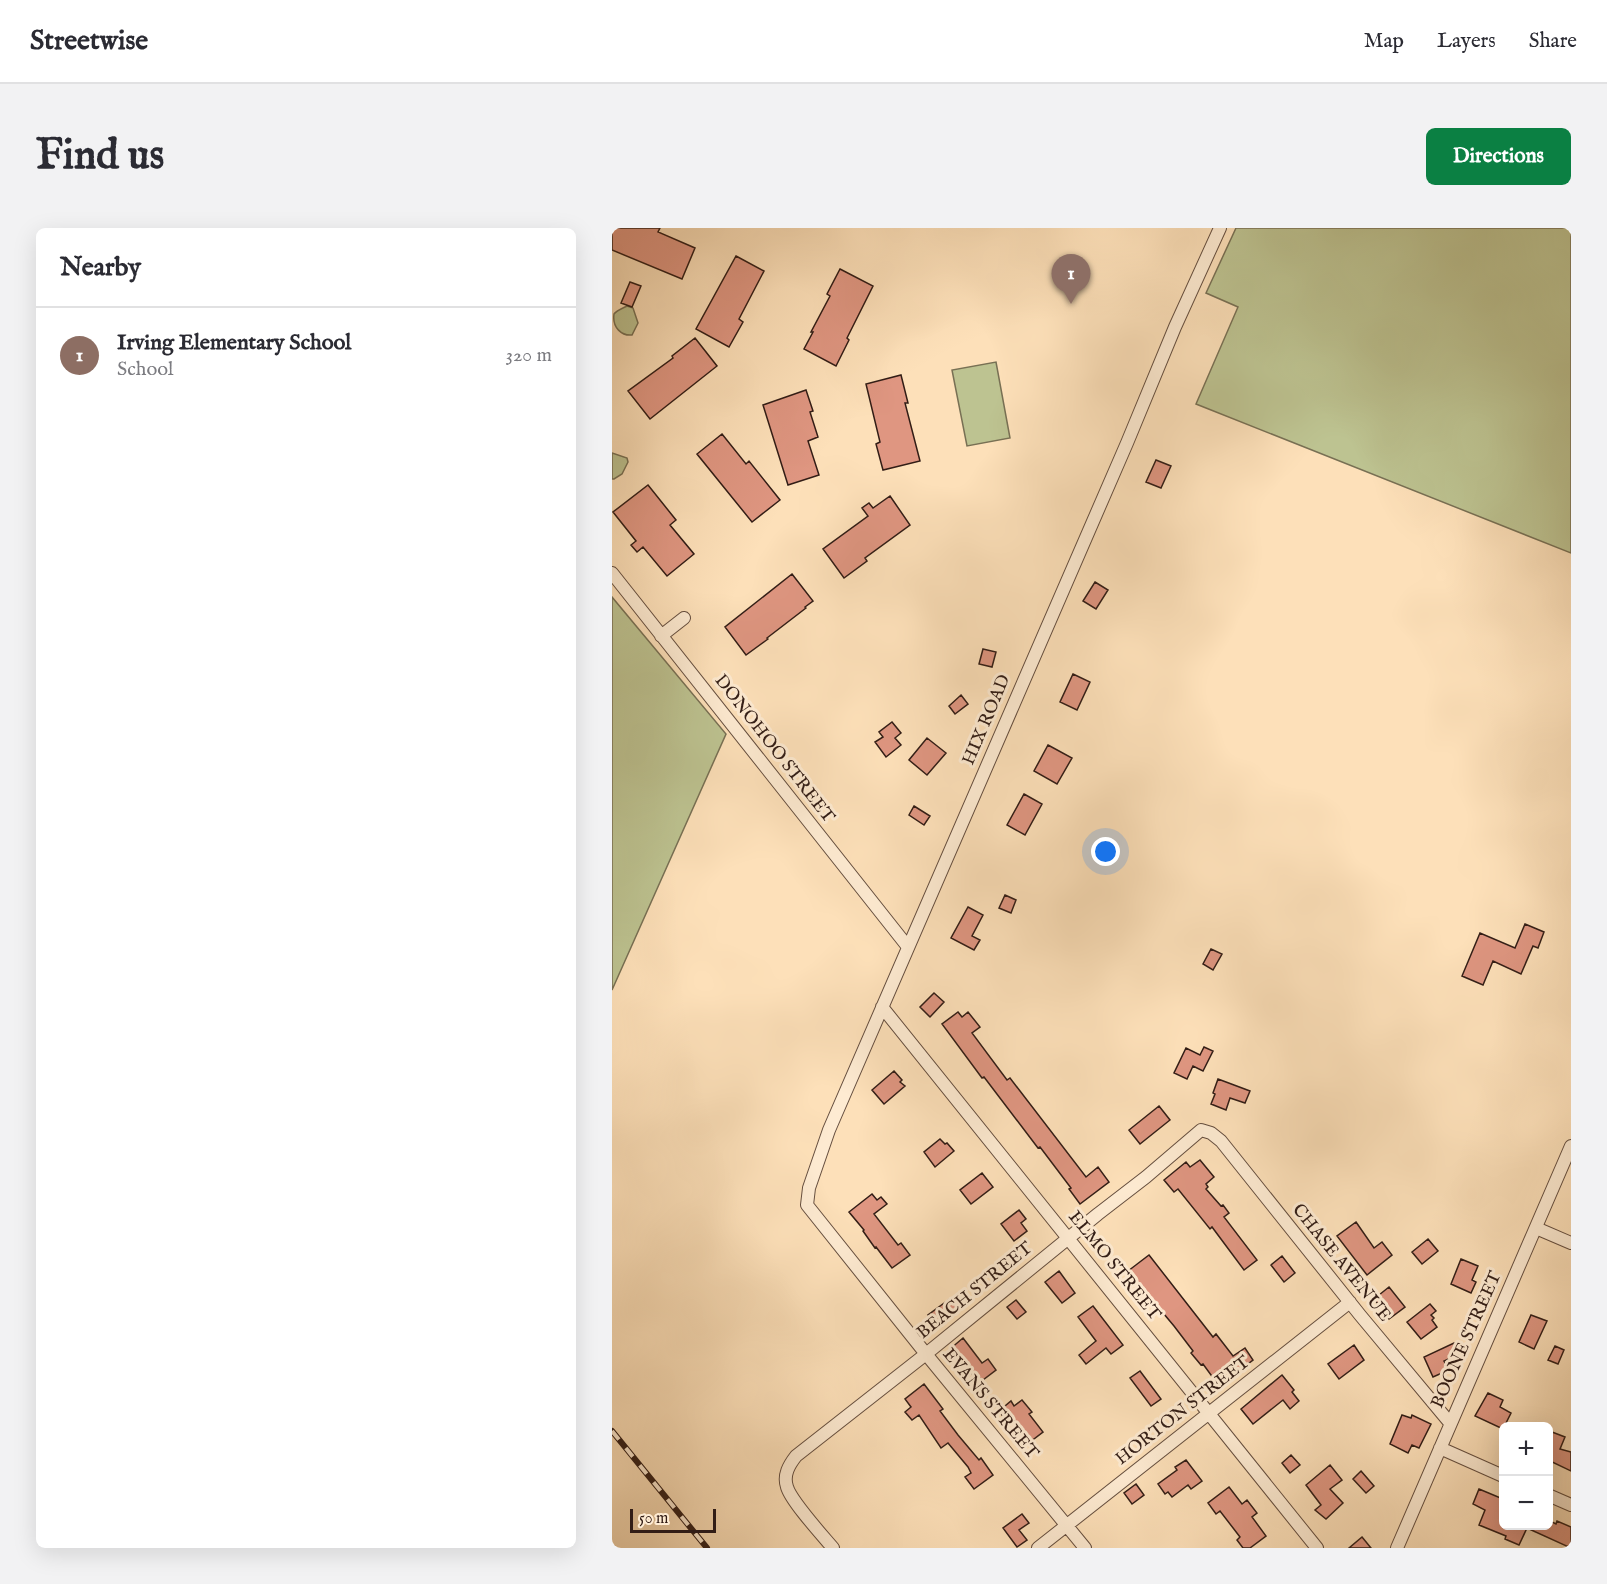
<!DOCTYPE html>
<html lang="en">
<head>
<meta charset="utf-8">
<style>
	:root { --surface:#fff; --page:#f2f2f3; --text:#2b2b33; --muted:#7c7c81; --line:#e1e1e2; --accent:#0b8043 }
	body { margin:0; font-family:"IM FELL English",serif; background:var(--page); color:var(--text) }
	.controls { position:absolute; right:18px; bottom:18px; display:grid; overflow:hidden; border-radius:9px; box-shadow:0 6px 24px #0002 }
	.controls button { width:54px; height:54px; display:grid; place-items:center; padding:0; border:0; border-bottom:2px solid var(--line); background:var(--surface); color:var(--text); font:30px sans-serif }
	.scale { position:absolute; left:18px; bottom:15px; width:86px; box-sizing:border-box; padding-left:6px; border:3px solid #321d16; border-top:0; font-size:16px; line-height:21px; white-space:nowrap; color:#321d16; -webkit-text-stroke:4px #feebd2; paint-order:stroke }
	.you { position:absolute; left:494px; top:624px; width:21px; height:21px; margin:-15px; border:4px solid #fff; border-radius:50%; background:#1a73e8; box-shadow:0 0 0 9px #1a73e833 }
	.badge { display:grid; place-items:center; width:39px; height:39px; border-radius:50%; background:var(--accent); color:#fff; font-size:20px; font-weight:700 }
	.pin { position:absolute; translate:-50% -50px; filter:drop-shadow(0 2px 3px #0008) }
	.pin::after { content:''; position:absolute; top:32px; width:21px; height:18px; background:inherit; clip-path:polygon(0 0,100% 0,50% 100%) }
	.list { margin:0; padding:0; list-style:none }
	h2 { display:flex; justify-content:space-between; align-items:center; height:78px; margin:0; padding:0 24px; font-size:26px }
	h2 small { font-size:20px; font-weight:400; color:var(--muted) }
	.list li { display:grid; grid-template-columns:39px 1fr auto; gap:18px; align-items:center; box-sizing:border-box; height:96px; padding:0 24px; border-top:2px solid var(--line) }
	.list b { display:block; font-size:22px; white-space:nowrap }
	.list p { margin:0; font-size:20px; white-space:nowrap; color:var(--muted) }
	.list em { font-size:20px; font-style:normal; color:var(--muted) }
	.map { position:relative; flex:none; width:959px; height:1320px; overflow:hidden; border-radius:9px }
	header { display:flex; align-items:center; gap:36px; box-sizing:border-box; height:84px; padding:0 30px; background:var(--surface); border-bottom:2px solid var(--line) }
	header strong { font-size:28px }
	nav { display:flex; gap:33px; margin-inline-start:auto; font-size:21px }
	.intro { display:flex; align-items:center; justify-content:space-between; box-sizing:border-box; height:144px; padding:0 36px }
	h1 { margin:0; font-size:42px }
	.button { padding:15px 27px; border-radius:9px; background:var(--accent); color:#fff; font-size:21px; font-weight:700 }
	main { display:flex; gap:36px; padding:0 36px }
	aside { flex:1; background:var(--surface); border-radius:9px; box-shadow:0 6px 24px #0002 }
	.map>svg:first-child { display:block }
	.green { fill:#bdc391; stroke:#787054; stroke-width:1.5 }
	.building { fill:#df9681; stroke:#321d16; stroke-width:1.5 }
	.lines { fill:none; stroke-linecap:round; stroke-linejoin:round }
	.minor-casing { stroke:#654e3f; stroke-width:14 }
	.minor { stroke:#feebd2; stroke-width:12 }
	.rail-casing { stroke:#321d16; stroke-width:6 }
	.rail { stroke:#feebd2; stroke-width:4; stroke-dasharray:11; stroke-linecap:butt }
	.labels { text-anchor:middle; dominant-baseline:central; stroke-width:6; stroke-linejoin:round; paint-order:stroke }
	.street-label { font-size:18px; fill:#321d16; stroke:#feebd2 }
</style>
</head>
<body>
<header>
<strong>Streetwise</strong>
<nav><a>Map</a><a>Layers</a><a>Share</a></nav>
</header>
<div class="intro"><h1>Find us</h1><a class="button">Directions</a></div>
<main>
<aside>
<h2>Nearby<small></small></h2>
<ul class="list">
<li><span class="badge" style="background:#8d6e63">1</span><div><b>Irving Elementary School</b><p>School</p></div><em>320 m</em></li>
</ul>
</aside>
<div class="map">
<svg width="959" height="1320" viewBox="0 0 959 1320">
	<rect width="100%" height="100%" fill="#fde0b9"/>
	<filter id="stains"><feTurbulence type="fractalNoise" baseFrequency=".00333" numOctaves="4"/><feColorMatrix values="0 0 0 0 .2 0 0 0 0 .09 0 0 0 0 .02 0 0 0 .5 -.17"/></filter>
	<radialGradient id="worn" r=".72"><stop offset=".6" stop-color="#630" stop-opacity="0"/><stop offset="1" stop-color="#630" stop-opacity=".3"/></radialGradient>
	<path class="green" d="M624,0H959V325L584,176L626,79L594,65Z
		M15,78L21,80L26,95L20,107C10,108 0,100 2,86C4,83 11,80 15,78Z
		M384,134L398,210L355,218L340,142Z
		M0,225L15,230L16,234L10,246L2,251H0Z
		M0,369L114,506L0,762Z"/>
	<path class="building" d="M0,0H48L46,4L83,20L70,51L0,22Z
		M124,28L152,43L127,91L131,94L117,119L84,101Z
		M228,41L261,58L235,110L237,112L224,138L192,121L201,104H199L218,68L215,66Z
		M18,54L29,58L20,79L9,75Z
		M83,110L105,138L38,191L16,163L61,130L60,128Z
		M289,147L296,175H293L308,233L271,242L264,216L268,214L254,156Z
		M194,162L201,183L198,184L206,209L196,213L207,247L176,257L151,177Z
		M110,206L134,236L137,233L168,272L140,294L85,226Z
		M544,232L559,238L549,260L534,254Z
		M36,257L64,292L58,297L82,326L55,348L31,319L25,324L19,317L24,313L1,284Z
		M278,268L298,297L253,330L255,333L232,350L211,321L256,288L250,280L257,275L261,280Z
		M180,346L201,373L193,379L194,380L155,410L156,411L134,427L113,399Z
		M483,354L496,362L484,381L471,373Z
		M371,421L384,424L380,439L367,436Z
		M461,446L478,454L465,482L448,474Z
		M349,467L356,476L343,486L337,478Z
		M280,494L289,505L283,510L289,517L274,529L263,514L271,509L267,504Z
		M315,510L334,525L315,547L297,532Z
		M436,517L460,530L445,556L422,543Z
		M412,566L430,576L413,607L395,597Z
		M302,578L318,588L312,597L297,587Z
		M393,667L404,672L399,685L387,680Z
		M356,679L371,687L360,708L368,712L362,722L339,710Z
		M913,696L932,704L926,720L921,718L909,746L881,733L871,757L850,748L868,705L903,720Z
		M599,721L610,726L601,742L591,736Z
		M322,765L332,774L318,789L308,779Z
		M346,784L350,789L356,784L368,799L360,805L395,852L398,850L474,949L486,939L497,954L468,976L457,961L459,960L428,919L426,920L372,849L370,850L330,796Z
		M592,819L601,823L591,843L581,838L575,851L562,845L574,820L588,827Z
		M282,843L290,852L288,854L293,858L272,876L260,862Z
		M606,851L638,863L633,875L618,870L614,882L599,876L603,866L601,865Z
		M547,878L558,892L528,916L517,902Z
		M328,911L333,916L335,915L342,923L323,939L312,924Z
		M588,932L602,949L594,956L596,959L594,961L609,978L611,977L617,985L612,989L645,1032L632,1042L600,999L598,1001L566,961L562,964L552,952L574,934L578,939Z
		M370,945L381,959L359,976L348,962Z
		M260,966L265,972L269,969L275,976L262,986L286,1017L289,1015L298,1027L280,1040L264,1019L263,1020L251,1003L252,1002L237,984Z
		M407,982L414,991L409,995L415,1003L402,1013L389,996Z
		M744,994L762,1020L770,1014L780,1027L755,1047L725,1008Z
		M816,1011L826,1023L810,1036L800,1024Z
		M537,1027L601,1109L604,1106L621,1128L633,1120L641,1132L607,1158L591,1136L589,1137L579,1125L581,1123L562,1098L516,1043Z
		M670,1028L683,1045L672,1054L659,1037Z
		M849,1031L866,1038L860,1052L864,1054L859,1065L839,1056Z
		M447,1043L463,1065L450,1075L433,1054Z
		M777,1059L793,1079L777,1091L773,1086L771,1087L764,1078L766,1076L762,1071Z
		M339,1070L345,1079L323,1096L316,1087Z
		M404,1072L414,1084L405,1091L395,1079Z
		M818,1076L824,1083L819,1087L822,1090L820,1092L825,1099L809,1111L795,1094Z
		M481,1078L511,1117L499,1126L494,1120L474,1136L467,1127L484,1113L466,1089Z
		M919,1087L935,1093L922,1121L907,1114Z
		M351,1110L370,1135L376,1131L384,1142L367,1155L349,1132L347,1133L338,1121Z
		M842,1115L847,1126L832,1133L837,1142L821,1149L812,1129Z
		M742,1117L752,1132L727,1151L716,1136Z
		M943,1118L952,1122L946,1136L936,1132Z
		M528,1143L549,1171L539,1178L518,1150Z
		M670,1147L682,1162L680,1164L687,1173L678,1181L671,1172L641,1196L629,1181Z
		M312,1156L331,1181L328,1183L346,1207L367,1232L369,1230L381,1247L362,1261L353,1249L359,1245L356,1239L336,1215L329,1220L307,1187L300,1192L293,1184L299,1179L293,1171Z
		M876,1165L891,1172L888,1179L899,1185L891,1201L863,1188Z
		M410,1172L420,1184L417,1186L431,1204L418,1214L401,1191L396,1195L387,1183L399,1173L402,1178Z
		M790,1187L799,1190L800,1187L819,1196L807,1220L800,1217L796,1225L778,1216Z
		M940,1204L953,1209L948,1221L959,1224V1243L936,1232V1210Z
		M679,1227L688,1237L678,1245L670,1235Z
		M574,1232L590,1253L579,1261L576,1257L560,1269L556,1264L553,1266L546,1256L565,1242L563,1239Z
		M718,1237L730,1252L718,1261L731,1275L714,1291L703,1282L709,1277L694,1257Z
		M749,1243L762,1258L754,1265L741,1251Z
		M524,1256L532,1267L520,1276L512,1265Z
		M617,1259L630,1276L635,1272L645,1285L640,1289L654,1308L638,1320H631L625,1312L628,1309L608,1283L604,1286L596,1275Z
		M867,1261L891,1271V1298H936V1292L944,1296L945,1293L959,1299V1320L915,1300L907,1317L893,1311L894,1308L867,1297L873,1282L861,1276Z
		M410,1286L417,1295L407,1302L415,1312L405,1319L391,1300Z
		M750,1309L759,1320H737Z"/>
	<g class="lines">
		<g class="minor-casing">
			<path id="minor" d="M0,345L296,719
				M49,408L72,390
				M270,779L705,1320
				M924,1000L959,1015
				M828,1220L891,1248
				M936,1267L959,1277
				M221,1320C210,1307 179,1273 175,1259C171,1247 177,1237 184,1228L314,1126L486,986L534,949L589,902L599,905L609,913L748,1087L838,1195
				M426,1320L738,1074
				M473,1320L314,1126L195,977L197,960L217,902L515,215L563,99L608,0
				M785,1320L959,918"/>
		</g>
		<use href="#minor" class="minor"/>
		<g class="rail-casing">
			<path id="rail" d="M0,1203L95,1320"/>
		</g>
		<use href="#rail" class="rail"/>
	</g>
	<g class="labels">
		<g class="street-label">
			<text transform="translate(375 492) rotate(-67)">HIX ROAD</text>
			<text transform="translate(162 521) rotate(52)">DONOHOO STREET</text>
			<text transform="translate(729 1035) rotate(51)">CHASE AVENUE</text>
			<text transform="translate(502 1038) rotate(51)">ELMO STREET</text>
			<text transform="translate(363 1063) rotate(-39)">BEACH STREET</text>
			<text transform="translate(855 1112) rotate(-66)">BOONE STREET</text>
			<text transform="translate(378 1176) rotate(50)">EVANS STREET</text>
			<text transform="translate(571 1183) rotate(-38)">HORTON STREET</text>
		</g>
	</g>
	<rect width="100%" height="100%" filter="url(#stains)"/>
	<rect width="100%" height="100%" fill="url(#worn)"/>
</svg>
<div class="controls">
<button>+</button>
<button>−</button>
</div>
<div class="scale">50 m</div>
<div class="you"></div>
<div class="pin badge" style="left:459px;top:76px;background:#8d6e63">1</div>
</div>
</main>
</body>
</html>
